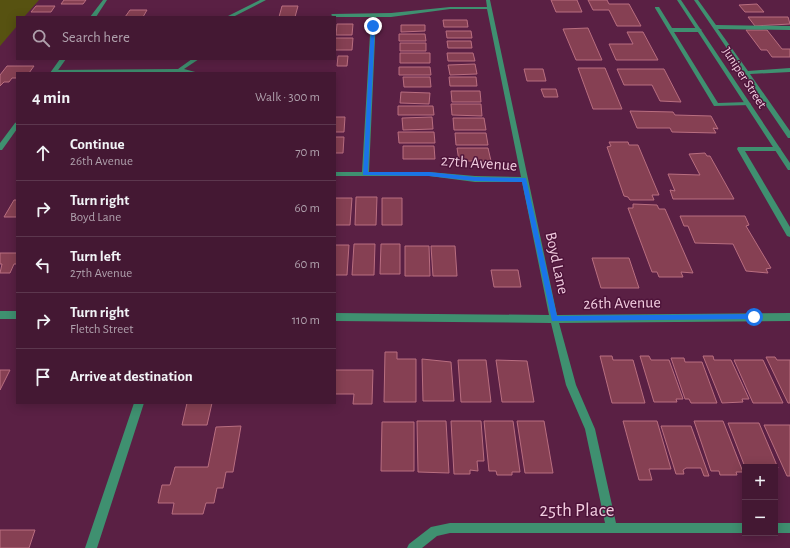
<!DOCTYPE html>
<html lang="en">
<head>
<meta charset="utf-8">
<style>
	:root { --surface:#441833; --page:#4b213b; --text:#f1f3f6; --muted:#afa0ac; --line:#5c374e }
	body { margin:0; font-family:"Alegreya Sans",sans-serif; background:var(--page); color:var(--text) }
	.controls { position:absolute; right:12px; bottom:12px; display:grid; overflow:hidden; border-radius:0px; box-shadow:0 2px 10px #0003 }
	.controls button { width:36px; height:36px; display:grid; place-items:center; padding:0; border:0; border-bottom:1px solid var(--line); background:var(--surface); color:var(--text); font:20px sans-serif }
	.stop { position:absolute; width:12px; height:12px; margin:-9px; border:3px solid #1a73e8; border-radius:50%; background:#fff }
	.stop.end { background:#1a73e8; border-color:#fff; box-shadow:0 1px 4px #0008 }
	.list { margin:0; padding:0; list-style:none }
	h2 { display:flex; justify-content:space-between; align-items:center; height:52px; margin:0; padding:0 16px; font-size:17px }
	h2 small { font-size:13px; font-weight:400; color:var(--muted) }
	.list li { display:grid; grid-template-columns:26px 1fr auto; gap:12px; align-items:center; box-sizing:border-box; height:56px; padding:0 16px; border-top:1px solid var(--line) }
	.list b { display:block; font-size:15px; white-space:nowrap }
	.list p { margin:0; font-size:13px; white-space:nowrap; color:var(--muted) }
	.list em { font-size:13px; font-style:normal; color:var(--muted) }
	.icon { flex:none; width:22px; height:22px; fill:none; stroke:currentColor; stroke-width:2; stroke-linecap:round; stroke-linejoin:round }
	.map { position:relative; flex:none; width:790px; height:548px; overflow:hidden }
	.search { position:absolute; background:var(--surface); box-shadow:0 2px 10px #0003; left:16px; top:16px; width:320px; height:44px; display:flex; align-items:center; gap:10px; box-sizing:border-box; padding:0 14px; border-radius:0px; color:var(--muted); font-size:15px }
	.panel { position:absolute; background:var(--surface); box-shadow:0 2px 10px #0003; left:16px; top:72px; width:320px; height:332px; border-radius:0px }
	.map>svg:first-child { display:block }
	.green { fill:#575211 }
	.building { fill:#864053; stroke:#b96e80 }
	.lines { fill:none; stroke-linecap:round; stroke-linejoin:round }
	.service { fill:#3f9070; fill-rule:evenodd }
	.minor { fill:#3f9070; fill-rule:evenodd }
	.route { fill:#1a73e8 }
	.labels { text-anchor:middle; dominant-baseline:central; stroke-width:3; stroke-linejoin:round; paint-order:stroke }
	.far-street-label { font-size:13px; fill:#f1ccdf; stroke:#4e143a }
	.street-label { font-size:16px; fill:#f1ccdf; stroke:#4e143a }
	.near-street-label { font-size:19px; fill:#f1ccdf; stroke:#4e143a }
</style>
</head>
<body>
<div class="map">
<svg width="790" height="548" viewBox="0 0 790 548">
	<rect width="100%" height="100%" fill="#5a2044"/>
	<path class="green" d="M0,0H39L24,17H17V26L0,46Z"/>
	<path class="building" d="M64,0H86L83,4H61Z
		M551,0H577L582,12H556Z
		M588,0H607L609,4H629L641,26H617L609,10H593Z
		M757,4L764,12H745L739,5Z
		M36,6H55L51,12H31Z
		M282,6H298L295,17H279Z
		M130,10H147L143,17H125Z
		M748,17H788L790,24L755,26Z
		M443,20H467L468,27H444Z
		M337,24H353L352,35H336Z
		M401,25H425V31L401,32Z
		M588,28L602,60H576L563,29Z
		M746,30H767L782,49H790V57H772L767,50H761Z
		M446,31H471L472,38H447Z
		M627,32H643L658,60H616L609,44H633Z
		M399,34H425L426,41H399Z
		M335,38H353L352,50H335Z
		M447,41H471L472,48H448Z
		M400,43H426V51H400Z
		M400,53H430V63H400Z
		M447,53H473L475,61H448Z
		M338,56H348L347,66H337Z
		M475,64L477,74L450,75L448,65Z
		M7,66H34L29,73H17V78H12L9,82H4L0,86V75Z
		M399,67H430L431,75H399Z
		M578,68H605L622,109H593Z
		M524,69H543L546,81H527Z
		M617,69H664L681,102L660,101L652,85H624Z
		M403,77H430L431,87H404Z
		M449,77H476L477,86H450Z
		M541,89H556L558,97H544Z
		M451,91H480L481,102H452Z
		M401,92L430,93L429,104L400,103Z
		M451,104H481L482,116L452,115Z
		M398,106H433L434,115H398Z
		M630,111L673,112L675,115L711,116L718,129L713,128L716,133L672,132L670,128H637Z
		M335,117H345L344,132H335Z
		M432,117L433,129L403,130L402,118Z
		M453,118H484L486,130H454Z
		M398,132H434L435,143H399Z
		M455,133H486L488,145H456Z
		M335,137H344L343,153H335Z
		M609,142H628L629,145H638L659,195H652L654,200H630L628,197L624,196L607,147L611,146Z
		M403,146H434L435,159H403Z
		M457,148H488L491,161H459Z
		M705,153L707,156H710L734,199H673L670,190L675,191L668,174L700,175L689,154Z
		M356,197H377L376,225H355Z
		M335,198H352L350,225H335Z
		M382,198H402V225H382Z
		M14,200H17V217H4Z
		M633,204L657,205L659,209H665L693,273L681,272L683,277H659L657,272H652L628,208H633Z
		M680,216H745L749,225L746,226L771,268L766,269L768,273L746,271L733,244L695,243L688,226H684Z
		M354,244H375L374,275H352Z
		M381,244H400V274H380Z
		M335,245H349L347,275H335Z
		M405,246H429L430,276H405Z
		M431,246H455L457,276H433Z
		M0,253H17V264H14L10,273H0L2,264H0Z
		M592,258H629L639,288H601Z
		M491,270H518L521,287H494Z
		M385,352H397V359H416V402H384Z
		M600,356H612L613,360H633L645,403H612Z
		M640,356H649L651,360H669L683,399H676L677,402H654Z
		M703,356H713L714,360H731L749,399H742L743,402L722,403Z
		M766,357H775L777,360H790V403H788Z
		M671,358H684L685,362H702L717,403H691L689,399H685Z
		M422,359L451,362L454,401H423Z
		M458,360H486L491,402H461Z
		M496,360L527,361L534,402H502Z
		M734,360H763L783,403H753Z
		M0,370H10L0,390Z
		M335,370H373L372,404H353L354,394H335Z
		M187,403H212L207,425H182Z
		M417,421H446L449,473L418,472Z
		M451,421H481L484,461H477L478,471L470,470V474H454Z
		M484,421H513L520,472H512V475H497L496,471H489Z
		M517,421H544L553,473H525Z
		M623,421H657L671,469H649L652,480H639Z
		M694,421H723L743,472H736L737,475H720L719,471H711Z
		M382,422H414V471H381Z
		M728,423H759L778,468L745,467Z
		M764,425H790V476H787Z
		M241,426L233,472H226L223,488H217L214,503H206L203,514H172L174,503H158L162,485H170L175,467H208L216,427Z
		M661,426H691L709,476H704L701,468H686L683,470L684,474H676Z
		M0,530H35L29,548H0Z"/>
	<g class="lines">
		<path class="service" d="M260,0H266L233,17H226Z
			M694,0H698L716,25L790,26V30L718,29L748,71L790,68V72L750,74L790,131V138H788Z
			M655,7H659L672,28H699L702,30L699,32H674L718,103L748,102L751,104L750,105L714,106L655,8Z
			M192,59H199L184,69L199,73L51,72L54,70L178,69Z
			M738,147H778L781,149L778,151H745L790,227V237L787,236L737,149Z"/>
		<path class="minor" d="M103,0H107L96,17H90Z
			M486,0H490L557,315L790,313V321L559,323L576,385L595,429L616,523H745V533H746H450L437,536L422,548H407L409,544L431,527L450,523H605L585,429L566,385L551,323L335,321V313L549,315L522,182H475L429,176H335V172H362L371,17H334L331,15L332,14L391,13L450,7H487ZM450,9H487L521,177L475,176L429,172H369L376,17H391Z
			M677,0H681L790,163V170H788Z
			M60,59H66L56,73H50Z
			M17,122V129L2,150H0V143L15,123Z
			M0,311H17V319H0Z
			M134,403H144L97,548H85Z
			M775,523H790V533H774H775Z"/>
	</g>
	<path class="route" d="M373,25L375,26L368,172H429L475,177L526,178L557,316L754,314L756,315V319L552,321L522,182L475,181L429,176L363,175L371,26Z"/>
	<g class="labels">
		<g class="far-street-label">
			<text transform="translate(744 78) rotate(57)">Juniper Street</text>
		</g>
		<g class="street-label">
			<text transform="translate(479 163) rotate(4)">27th Avenue</text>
			<text transform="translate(557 263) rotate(78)">Boyd Lane</text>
			<text transform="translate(622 303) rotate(-1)">26th Avenue</text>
		</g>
		<g class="near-street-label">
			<text x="577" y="510">25th Place</text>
		</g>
	</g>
</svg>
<div class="controls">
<button>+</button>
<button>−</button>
</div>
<div class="stop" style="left:754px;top:317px"></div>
<div class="stop end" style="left:373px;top:26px"></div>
<div class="search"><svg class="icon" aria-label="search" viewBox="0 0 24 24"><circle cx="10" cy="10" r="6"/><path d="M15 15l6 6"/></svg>Search here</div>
<section class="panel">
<h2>4 min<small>Walk · 300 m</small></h2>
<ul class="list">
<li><svg class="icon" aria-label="ahead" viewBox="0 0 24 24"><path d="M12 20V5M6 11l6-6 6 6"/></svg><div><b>Continue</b><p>26th Avenue</p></div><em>70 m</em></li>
<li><svg class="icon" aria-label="right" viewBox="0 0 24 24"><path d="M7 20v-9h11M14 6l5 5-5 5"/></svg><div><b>Turn right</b><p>Boyd Lane</p></div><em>60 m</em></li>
<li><svg class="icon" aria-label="left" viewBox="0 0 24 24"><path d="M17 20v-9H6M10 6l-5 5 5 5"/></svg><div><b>Turn left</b><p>27th Avenue</p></div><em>60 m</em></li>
<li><svg class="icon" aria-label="right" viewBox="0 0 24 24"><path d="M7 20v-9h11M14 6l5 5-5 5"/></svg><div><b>Turn right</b><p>Fletch Street</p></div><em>110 m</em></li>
<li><svg class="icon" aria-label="arrive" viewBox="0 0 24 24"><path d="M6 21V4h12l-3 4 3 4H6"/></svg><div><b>Arrive at destination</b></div></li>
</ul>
</section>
</div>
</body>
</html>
